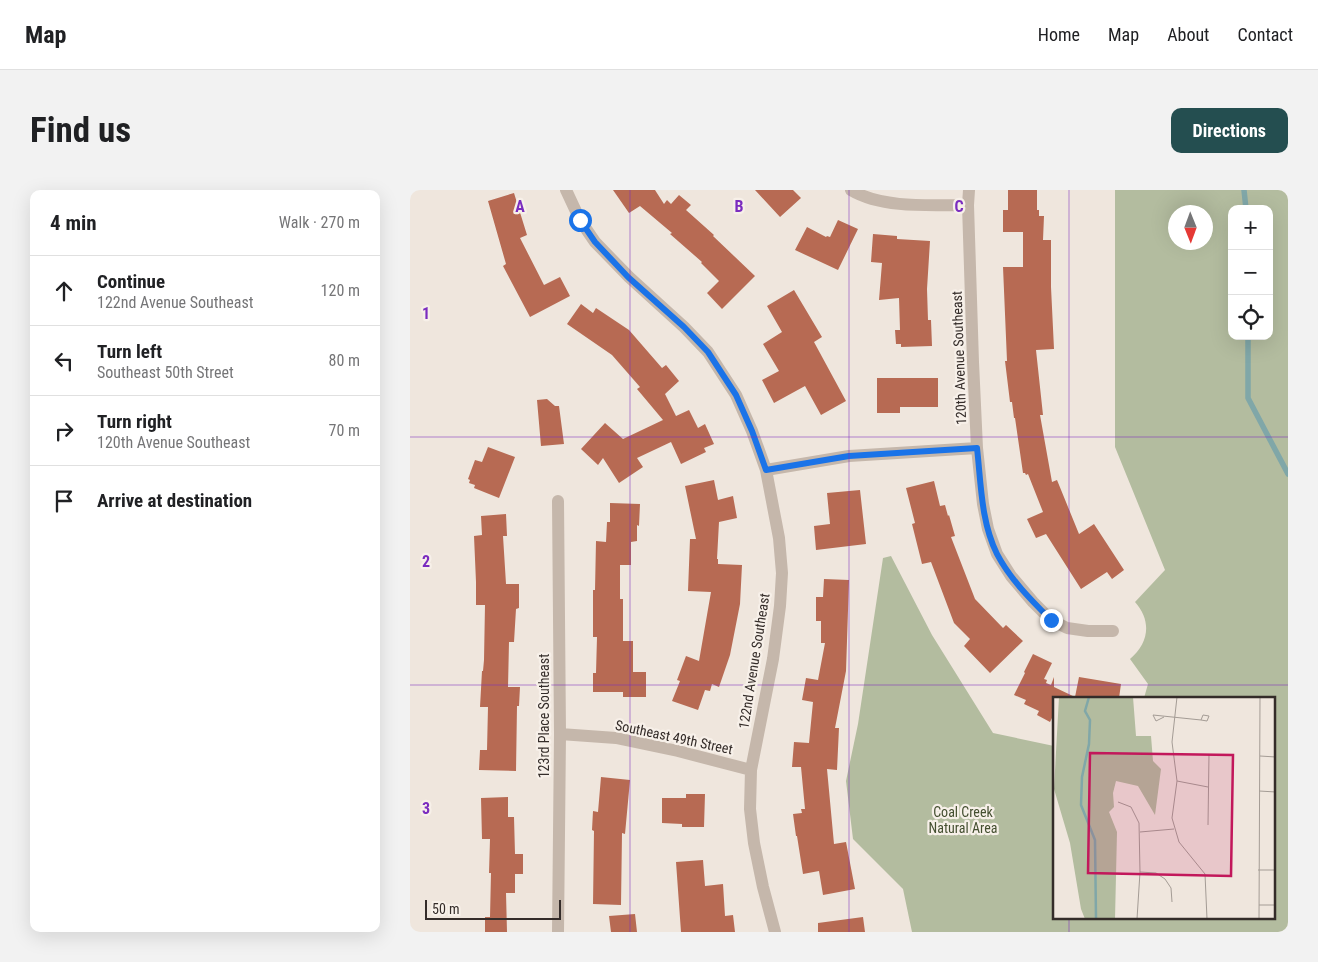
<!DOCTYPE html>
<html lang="en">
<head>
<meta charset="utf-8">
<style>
	:root { --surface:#fff; --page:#f2f2f2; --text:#202124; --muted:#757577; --line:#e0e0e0; --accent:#244e50 }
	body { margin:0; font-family:"Roboto Condensed",sans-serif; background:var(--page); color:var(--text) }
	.controls { position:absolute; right:15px; top:15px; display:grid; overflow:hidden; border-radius:10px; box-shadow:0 5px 20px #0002 }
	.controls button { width:45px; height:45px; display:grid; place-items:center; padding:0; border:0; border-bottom:1px solid var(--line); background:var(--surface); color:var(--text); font:25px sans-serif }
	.compass { position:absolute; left:758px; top:15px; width:45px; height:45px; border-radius:50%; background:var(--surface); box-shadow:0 5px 20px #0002; rotate:179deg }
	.scale { position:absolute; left:15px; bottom:12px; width:136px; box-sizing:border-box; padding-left:5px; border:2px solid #342c29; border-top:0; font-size:14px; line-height:18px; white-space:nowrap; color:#342c29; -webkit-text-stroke:4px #f7f0e9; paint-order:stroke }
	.stop { position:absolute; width:15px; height:15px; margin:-11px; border:4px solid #1a73e8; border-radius:50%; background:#fff }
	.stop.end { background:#1a73e8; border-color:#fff; box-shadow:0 1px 5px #0008 }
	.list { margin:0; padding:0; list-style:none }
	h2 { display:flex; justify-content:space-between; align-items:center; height:65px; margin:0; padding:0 20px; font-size:21px }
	h2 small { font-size:16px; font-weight:400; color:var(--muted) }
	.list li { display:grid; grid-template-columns:32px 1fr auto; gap:15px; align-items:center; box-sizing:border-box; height:70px; padding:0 20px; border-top:1px solid var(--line) }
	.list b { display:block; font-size:19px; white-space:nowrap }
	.list p { margin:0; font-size:16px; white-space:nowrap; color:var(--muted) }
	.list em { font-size:16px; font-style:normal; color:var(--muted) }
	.icon { flex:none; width:28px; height:28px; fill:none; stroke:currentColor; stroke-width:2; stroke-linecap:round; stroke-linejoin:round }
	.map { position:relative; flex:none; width:878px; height:742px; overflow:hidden; border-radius:10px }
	header { display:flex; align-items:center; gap:30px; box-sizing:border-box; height:70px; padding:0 25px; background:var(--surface); border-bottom:1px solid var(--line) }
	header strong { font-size:24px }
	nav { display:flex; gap:28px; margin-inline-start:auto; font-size:18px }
	.intro { display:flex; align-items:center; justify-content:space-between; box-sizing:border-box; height:120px; padding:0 30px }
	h1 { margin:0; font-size:35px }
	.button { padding:12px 22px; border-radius:10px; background:var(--accent); color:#fff; font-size:18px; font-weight:700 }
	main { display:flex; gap:30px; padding:0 30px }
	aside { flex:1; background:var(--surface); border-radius:10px; box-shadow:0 5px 20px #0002 }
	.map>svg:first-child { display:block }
	.green { fill:#b3bc9f; fill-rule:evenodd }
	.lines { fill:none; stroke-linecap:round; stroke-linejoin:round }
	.stream { stroke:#80a7a8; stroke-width:5.5 }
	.building { fill:#b76a53 }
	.street { stroke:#c5b7ab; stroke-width:12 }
	.route { stroke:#1a73e8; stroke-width:6 }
	.grid { fill:none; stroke:#7b2cbf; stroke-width:1; stroke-opacity:0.55 }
	.labels { text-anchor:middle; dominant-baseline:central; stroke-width:4.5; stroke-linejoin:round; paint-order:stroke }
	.street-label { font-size:14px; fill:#342c29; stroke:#f7f0e9 }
	.park-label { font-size:14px; fill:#444f30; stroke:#f7f0e9 }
	.inset-river { fill:none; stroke:#80a7a8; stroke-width:2.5 }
	.inset-road { fill:none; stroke:#a49c95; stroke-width:1 }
	.view { fill:#c2185b; fill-opacity:0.15; stroke:#c2185b; stroke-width:2.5 }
	.inset-edge { fill:none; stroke:#342c29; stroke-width:2.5 }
	.grid-label { font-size:16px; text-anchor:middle; font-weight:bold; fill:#7b2cbf; stroke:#f7f0e9; stroke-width:4.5; stroke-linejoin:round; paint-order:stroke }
</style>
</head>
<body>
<header>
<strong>Map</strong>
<nav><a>Home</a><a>Map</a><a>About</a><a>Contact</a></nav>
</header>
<div class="intro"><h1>Find us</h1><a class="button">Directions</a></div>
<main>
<aside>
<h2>4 min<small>Walk · 270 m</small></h2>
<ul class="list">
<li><svg class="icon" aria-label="ahead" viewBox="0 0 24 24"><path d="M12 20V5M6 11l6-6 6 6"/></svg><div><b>Continue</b><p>122nd Avenue Southeast</p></div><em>120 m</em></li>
<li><svg class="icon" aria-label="left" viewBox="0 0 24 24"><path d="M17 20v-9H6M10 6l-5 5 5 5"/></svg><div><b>Turn left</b><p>Southeast 50th Street</p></div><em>80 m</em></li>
<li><svg class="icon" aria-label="right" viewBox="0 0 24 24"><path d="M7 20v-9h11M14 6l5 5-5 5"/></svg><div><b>Turn right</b><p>120th Avenue Southeast</p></div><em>70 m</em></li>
<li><svg class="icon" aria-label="arrive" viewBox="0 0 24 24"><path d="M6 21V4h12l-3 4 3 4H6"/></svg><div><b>Arrive at destination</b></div></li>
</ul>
</aside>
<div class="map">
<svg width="878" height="742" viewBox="0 0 878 742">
	<rect width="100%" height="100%" fill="#efe6dd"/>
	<path class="green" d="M705,0H878V742H502L493,699L443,649L436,591L448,534L473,368L481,366L522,445L583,543L644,556V728H864V508H734L738,494L720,469C739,453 742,431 725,412L755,380L705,257ZM822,19H859V146H822ZM766,22H796V52H766Z"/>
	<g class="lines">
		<path class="stream" d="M834,0L836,19
			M838,146V208L878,284"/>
	</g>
	<path class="building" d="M203,0H245L254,14L257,10L261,14L269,5L281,15L276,20L304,45L303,46L345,86L312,119L297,103L309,91L291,73L292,72L260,44L262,43L230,16L219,23Z
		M345,0H383L391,8L370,27Z
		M598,0H627V20H629V26H634L633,50H641V97L644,159L626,160L633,225H630L642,292L647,290L669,344L684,334L714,380L702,389L697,382L671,399L636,344L626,348L617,329L633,322L618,284L616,285L615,283H613L605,228H604L602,212H600L595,171H597L593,77H613V42H593V20H598Z
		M104,3L117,45L110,48L134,95L150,87L160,106L120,127L93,76L96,74L78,11Z
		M428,30L448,39L428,80L385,60L397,37L416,47L417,46L420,47Z
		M463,44L487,46V49L520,51L517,99L518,130H521L522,156L491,157V154H486L485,140H490L489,108L469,110L472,73L461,72Z
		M384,100L412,147L404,152L436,211L411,225L395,196L364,213L352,190L369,181L353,154L372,142L357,116Z
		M171,114L183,123L186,118L219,140L252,178L256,175L269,191L255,204L266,226L279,220L288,238L295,234L304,254L294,258L296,262L271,274L261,252L227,268L233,277L209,293L193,268L188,275L171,259L195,233L213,249L253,230L227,199L230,197L202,165L157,134Z
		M467,188H528V217H490V223H467Z
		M137,209L145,216H149L154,254L131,256L127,210Z
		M78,257L105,267L89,308L64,298L65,295L59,293L60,290L58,289L65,270L72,272Z
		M304,290L308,310L323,306L327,328L309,332L307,369H308V374L332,375L330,414L320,465L309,497L302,494L300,501L295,500L288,520L262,511L270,491L267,490L276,466L289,471L301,402L278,401L280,349H286L275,296Z
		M524,291L530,316L535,315L538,326L539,325L545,346L541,347L565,409L593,438L596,435L613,451L580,483L554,456L560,449L544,433L521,372L512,374L502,334L505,333L496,298Z
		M450,300L456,354L406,360L404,336L420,334L417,303Z
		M200,313L230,314L229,336L227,335V351L221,352V375H210V409H213V451H223V482H236V507H213V502H183V483H186L187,447H183V400H185L186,351L196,352L197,332H200Z
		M96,324L97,346H93L96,394H109V418L106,419L104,452H99L98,497H110L109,516H107L106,581L69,580L70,560H77L78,517H70L72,481H73L74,470L75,415H66V392L64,346L72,345L71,326Z
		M414,389L439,390L436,481L425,538H429L427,580L417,579L424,654L436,652L445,699L413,705L409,681L393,684L387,646H386L383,624L392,623L391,619H395L391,577H382L384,552L399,553L403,512L392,510L396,488L408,490L415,453H411V431H406V407H413Z
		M623,464L642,473L634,489L637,490L636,493L641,495L644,487V497L665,507L669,487L711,494L709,508H644V529L642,528L640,532L627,525L629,521L614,514L616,510L604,505L615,483L614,482Z
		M191,587L220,590L215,644L212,643L211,715L183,714L184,641L182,640L183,621L188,622Z
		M276,604H295L294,637H272V634L252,633V608H276Z
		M98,607V627H104L105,664H113V684H105V703H96L97,742H75V727H80L81,683H79L80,649H72L71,608Z
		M293,670L295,696L313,694L315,726L323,725L325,742H271L266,672Z
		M225,724L227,742H201L199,726Z
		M453,727L455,742H408V733Z"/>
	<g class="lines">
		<path class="street" d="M156,0L170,30L185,52L219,87L274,137L298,162L326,205L342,241L356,280L369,348L372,383L370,416L363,469L341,580L340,619L344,653L353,697L365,742
			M441,0C473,19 522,15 558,15
			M559,0L558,15L563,172L567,258L573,314L578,339L587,364L601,386L623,412L641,430L657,438L678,441H703
			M356,280L439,266L567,258
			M148,311L150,544L148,742
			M150,544L206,548L268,561L341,580"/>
	</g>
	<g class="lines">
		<path class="route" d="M170,30L185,52L218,87L274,137L298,162L326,205L342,241L356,280L439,266L567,258C571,293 571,332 587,364C600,389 621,410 641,430"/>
	</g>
	<path class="grid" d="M220,0V742M439,0V742M659,0V508M0,247H878M0,495H878M659,728V742"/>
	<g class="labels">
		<g class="street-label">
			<text transform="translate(549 168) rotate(-92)">120th Avenue Southeast</text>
			<text transform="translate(344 471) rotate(-81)">122nd Avenue Southeast</text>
			<text transform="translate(134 526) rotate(-90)">123rd Place Southeast</text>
			<text transform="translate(264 547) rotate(12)">Southeast 49th Street</text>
		</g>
		<g class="park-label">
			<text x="553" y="622">Coal Creek<tspan x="553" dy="16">Natural Area</tspan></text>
		</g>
	</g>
	<g transform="translate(643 507)">
		<rect width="222" height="222" fill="#efe6dd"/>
		<path d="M6,0H80L83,39H98L100,64L108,72L102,118L85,89L63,84L60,96L61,110L56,115L64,135L62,222H32L28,212L17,146L1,92Z" fill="#b3bc9f"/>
		<path class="inset-river" d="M36,0L32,14L37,23L36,47L29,80L28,108L42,143L43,222"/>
		<path class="inset-road" d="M124,0L119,45L124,84L119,121L126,145L152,177L154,222M111,20L103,24L100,18L148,23L150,18L156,19L154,24L148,23M207,59L223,60M124,84L155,90M206,94L223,95M65,105L78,110L86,126L87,175L84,222M155,128L156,57M87,135L121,132M205,173H222M87,175L103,176L112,182L118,191L119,205M206,208H223M206,222L207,0"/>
		<path class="view" d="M37,56L180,58L178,179L35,176Z"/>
		<rect width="222" height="222" class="inset-edge"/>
	</g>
	<g class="grid-label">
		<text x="110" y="22">A</text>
		<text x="329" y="22">B</text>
		<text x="549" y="22">C</text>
		<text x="16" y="129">1</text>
		<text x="16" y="377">2</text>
		<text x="16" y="624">3</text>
	</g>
</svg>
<div class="controls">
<button>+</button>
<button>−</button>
<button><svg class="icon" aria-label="locate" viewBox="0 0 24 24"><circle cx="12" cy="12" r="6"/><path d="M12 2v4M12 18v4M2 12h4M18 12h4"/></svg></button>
</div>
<svg class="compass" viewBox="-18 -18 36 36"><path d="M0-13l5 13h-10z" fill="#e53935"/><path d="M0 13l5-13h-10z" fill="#757577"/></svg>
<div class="scale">50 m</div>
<div class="stop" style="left:170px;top:30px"></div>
<div class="stop end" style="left:641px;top:430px"></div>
</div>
</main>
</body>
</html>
